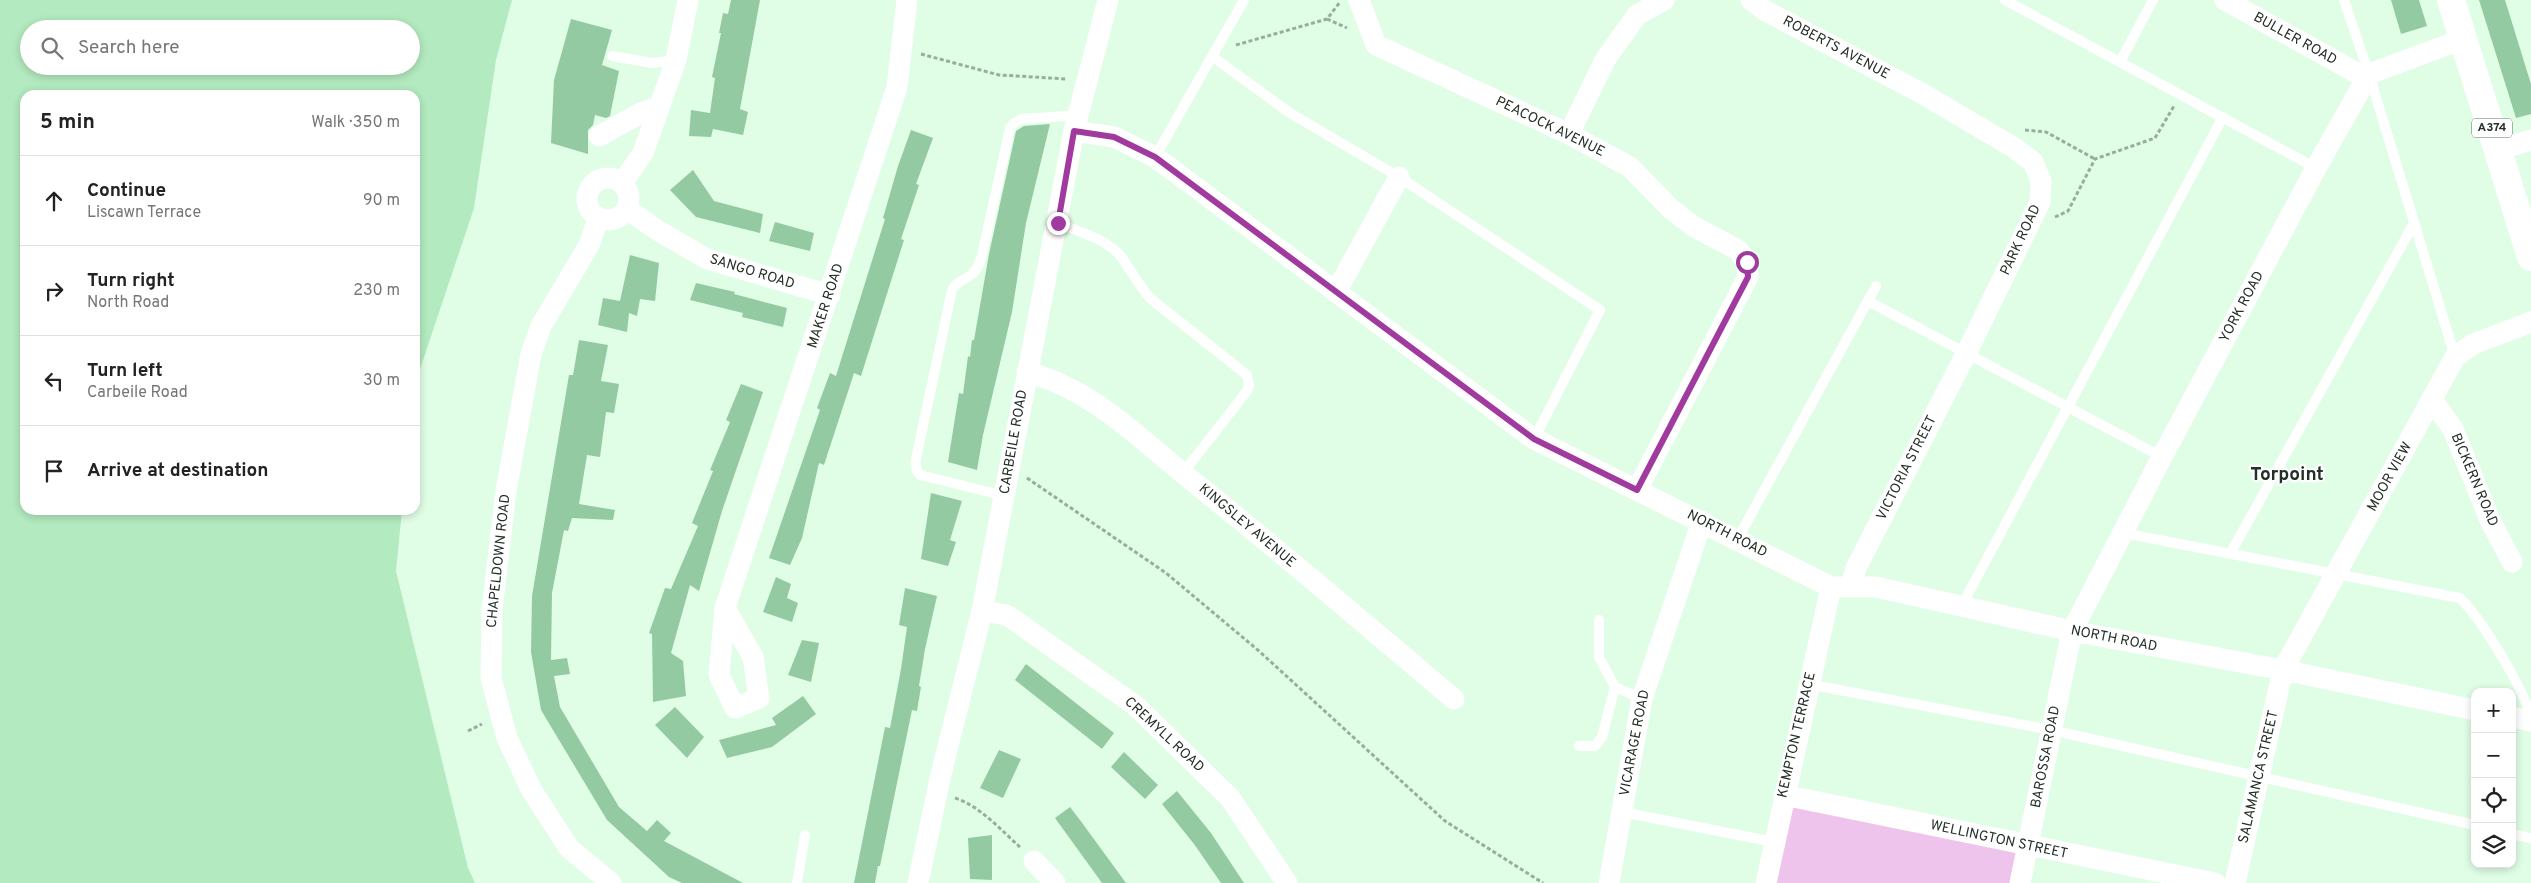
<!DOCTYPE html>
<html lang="en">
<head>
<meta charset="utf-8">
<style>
	:root { --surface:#fff; --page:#f6f6f6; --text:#222; --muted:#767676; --line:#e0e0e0 }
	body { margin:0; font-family:Overpass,sans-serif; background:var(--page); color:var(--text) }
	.controls { position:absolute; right:15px; bottom:15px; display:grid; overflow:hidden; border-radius:10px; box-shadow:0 2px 8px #0003 }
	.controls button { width:45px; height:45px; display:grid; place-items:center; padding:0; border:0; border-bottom:1px solid var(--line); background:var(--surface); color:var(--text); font:25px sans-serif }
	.stop { position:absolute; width:15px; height:15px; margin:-11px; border:4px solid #a03a9f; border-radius:50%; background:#fff }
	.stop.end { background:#a03a9f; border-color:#fff; box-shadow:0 1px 5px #0008 }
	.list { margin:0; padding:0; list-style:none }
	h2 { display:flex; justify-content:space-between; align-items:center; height:65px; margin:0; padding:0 20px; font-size:21px }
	h2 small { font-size:16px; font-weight:400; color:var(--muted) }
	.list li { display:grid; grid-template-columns:32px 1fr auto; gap:15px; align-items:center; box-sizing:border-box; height:90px; padding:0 20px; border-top:1px solid var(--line) }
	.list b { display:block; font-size:19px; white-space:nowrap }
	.list p { margin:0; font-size:16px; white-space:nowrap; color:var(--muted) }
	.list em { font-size:16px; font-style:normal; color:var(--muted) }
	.icon { flex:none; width:28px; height:28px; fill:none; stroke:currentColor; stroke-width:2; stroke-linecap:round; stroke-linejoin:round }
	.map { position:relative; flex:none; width:2531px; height:883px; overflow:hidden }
	.search { position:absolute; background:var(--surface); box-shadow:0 2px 8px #0003; left:20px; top:20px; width:400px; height:55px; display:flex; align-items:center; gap:12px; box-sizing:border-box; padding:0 18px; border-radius:28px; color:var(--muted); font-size:19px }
	.panel { position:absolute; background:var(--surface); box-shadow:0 2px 8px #0003; left:20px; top:90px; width:400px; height:425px; border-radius:15px }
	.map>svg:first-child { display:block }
	.green { fill:#efc4ec }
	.water { fill:#b3eabf; fill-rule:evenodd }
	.building { fill:#94caa1 }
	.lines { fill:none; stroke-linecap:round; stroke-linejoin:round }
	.path { stroke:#98ae9d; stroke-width:3; stroke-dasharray:4 2.5; stroke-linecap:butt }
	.service { stroke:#fff; stroke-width:10 }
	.minor { stroke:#fff; stroke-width:21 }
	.primary { stroke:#fff; stroke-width:28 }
	.route { stroke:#a03a9f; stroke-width:6 }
	.labels { text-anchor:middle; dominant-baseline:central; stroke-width:4.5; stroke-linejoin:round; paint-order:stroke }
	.shield { fill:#fff; stroke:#666d68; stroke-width:1 }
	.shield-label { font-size:12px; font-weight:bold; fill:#242f27 }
	.street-label { font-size:14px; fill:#242f27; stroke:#fff }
	.district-label { font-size:19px; font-weight:bold; fill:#242f27; stroke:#fff }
</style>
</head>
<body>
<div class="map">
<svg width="2531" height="883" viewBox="0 0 2531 883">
	<rect width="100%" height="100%" fill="#e0fde6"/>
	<path class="green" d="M1786,799L2025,848L2017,883H1770Z"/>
	<path class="water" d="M0,0H512L496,60L474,208L415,384V95H25V510H402L396,571L468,868L475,883H0ZM29,29H411V66H29Z"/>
	<path class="building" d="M731,0H760L740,109L748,112L743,135L713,129L711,137L689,136L691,110L710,113L715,78L712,77L721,33H719L723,13L728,14Z
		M2391,0H2419L2427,26L2401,34Z
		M2479,0H2505L2531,84V114L2516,118Z
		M571,19L612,30L602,65L619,71L610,116L606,118L595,115L593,125L588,130V154L551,143L554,80Z
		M1050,124L1026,223L1012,312L983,435L977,470L948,462L959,393L963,394L968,356L970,357L972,340H974L989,254L1016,131L1024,126Z
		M911,130L933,138L916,184L919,185L901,239L904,240L861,376L854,373L824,465L819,463L802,538L790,565L769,558L820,410L817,408L830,373L836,376L885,219L883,218L898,166Z
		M693,170L714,201L763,214L760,233L696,217L670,190Z
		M775,222L814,233L810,251L769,241Z
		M630,255L659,263L655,301L640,299L637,316L629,313L627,332L598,325L603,298L620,301Z
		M696,283L735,292L734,294L787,308L783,327L742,317L743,313L690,300Z
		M579,340L608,345L601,381L619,384L614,413L606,412L600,457L587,455L579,504L615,510L613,520L572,518L568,531L564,530L552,593L551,660L567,658L570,674L554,676L560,707L619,807L647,831L657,820L671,833L664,841L743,883H682L669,877L607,820L541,710L531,652L532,596L569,375H573Z
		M741,384L763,392L722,511L699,591L690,585L671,653L683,661L686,696L653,702L652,634L649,633L665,588L671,589L698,526L692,523L713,471L710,470L730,422L726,420Z
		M931,493L962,501L950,540L956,542L948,566L921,559Z
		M776,577L791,584L787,598L798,603L792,622L763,612Z
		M905,588L937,596L925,649L919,686L921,687L917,711L912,710L880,866H878L875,883H854L885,727L890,728L901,669L907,627L899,625Z
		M802,640L819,643L811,682L788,675Z
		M1026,664L1114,733L1102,749L1015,680Z
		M803,696L816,714L772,747L727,758L719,740L776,725L772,718Z
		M675,707L704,737L687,758L655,725Z
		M999,750L1021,759L1003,798L980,788Z
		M1124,752L1158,785L1145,799L1111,767Z
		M1177,791L1211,833L1244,883H1221L1194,844L1162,804Z
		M1070,807L1080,820L1126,883H1102L1055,818Z
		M992,835V880L970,879L968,838Z"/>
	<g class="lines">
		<path class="path" d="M1327,19L1347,28
			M1236,45L1327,19L1340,2
			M921,54L999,75L1067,79
			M2025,130L2046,132L2095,159
			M2055,217L2068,211L2095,159L2155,138L2174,106
			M1027,478L1166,573L1259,651L1445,821L1543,883
			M468,731L482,724
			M955,798C980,806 1002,831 1021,848"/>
		<path class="service" d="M2005,0L2316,168
			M2344,0L2369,74L2455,357
			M612,56L652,63L676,60
			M1213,57L1290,113L1399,177L1600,310L1534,439
			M2120,62L2153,0
			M1155,157L1244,0
			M1058,223C1079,232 1108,239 1122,258C1132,272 1139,286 1151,299L1247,375L1249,386L1247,391L1183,473
			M1868,301L2162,457
			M1005,496L920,475C914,468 915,462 917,454L952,290C957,280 965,281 972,274C978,270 980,262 982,255L1010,128L1014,123L1022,119L1079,115
			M2123,533L2460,598C2483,621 2522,686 2531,717
			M1737,540L1876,286
			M2230,554L2413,225
			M1961,607L2223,117
			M1599,620V657L1615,687
			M1808,684L2051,730L2475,825
			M1579,746H1595L1602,737L1615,687L1642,699
			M1622,812L1774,842
			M2512,834L2531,838
			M797,883L805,835"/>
		<path class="minor" d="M1359,0L1376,45L1569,134L1630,167L1671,209L1693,226L1738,250L1747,262L1748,277L1637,490
			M1751,0L1764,10L1923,94L2013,147L2033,162L2041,181L2040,202L1967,352L1856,568L1851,586
			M2225,0L2366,78
			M1074,131L1114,137L1155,157L1534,439L1831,587H1876L2072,631L2283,670L2475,710
			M1569,134L1605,60L1637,15L1664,0
			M599,136L641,113L660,106
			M2498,150L2531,140
			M587 199a21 21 0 1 1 42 0a21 21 0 1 1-42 0Z
			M622,183L643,153L676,60L688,0
			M627,209L657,230L707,259L830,295
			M598,219L589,245L541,326L531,354L506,491L492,610L491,678L507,738L532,791L569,848L611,883
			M1336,292L1399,177
			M1027,372C1092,389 1139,438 1190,479C1279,550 1366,625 1454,699
			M2432,400L2453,429L2490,520L2512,562
			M725,608L719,675L735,708L759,698L753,657L725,608L897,87L907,0
			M982,611L1007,615L1136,706L1230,798L1287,883
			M2512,717L2531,721
			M1784,795L2215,883
			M1034,861L1055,883
			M918,883L941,774L982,611L1074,131L1108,0
			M1609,883L1642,699L1702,521
			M1766,883L1831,587
			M2020,883L2072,631L2162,457L2316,168L2369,74L2463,39
			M2235,883L2283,670L2455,357L2473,344L2531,322"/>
		<path class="primary" d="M2451,0L2531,257"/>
	</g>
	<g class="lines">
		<path class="route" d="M1058,223L1074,131L1114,137L1155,157L1534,439L1637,490L1748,277L1747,262"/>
	</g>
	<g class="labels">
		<rect class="shield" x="2472" y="118.5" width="40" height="19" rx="4"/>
		<g class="shield-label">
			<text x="2492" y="128">A374</text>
		</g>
		<g class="street-label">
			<text transform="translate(2295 39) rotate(29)">BULLER ROAD</text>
			<text transform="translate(1836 48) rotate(28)">ROBERTS AVENUE</text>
			<text transform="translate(1550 127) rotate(26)">PEACOCK AVENUE</text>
			<text transform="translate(2021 240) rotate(-65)">PARK ROAD</text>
			<text transform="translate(752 272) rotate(17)">SANGO ROAD</text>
			<text transform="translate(826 306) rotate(-72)">MAKER ROAD</text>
			<text transform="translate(2242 307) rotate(-62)">YORK ROAD</text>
			<text transform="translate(1014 442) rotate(-80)">CARBEILE ROAD</text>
			<text transform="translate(1907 468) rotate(-63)">VICTORIA STREET</text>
			<text transform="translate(2390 477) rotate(-61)">MOOR VIEW</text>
			<text transform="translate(2474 480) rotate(67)">BICKERN ROAD</text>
			<text transform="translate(1247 526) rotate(40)">KINGSLEY AVENUE</text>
			<text transform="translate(1727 534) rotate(27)">NORTH ROAD</text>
			<text transform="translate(499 561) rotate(-84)">CHAPELDOWN ROAD</text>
			<text transform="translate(2114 639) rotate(11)">NORTH ROAD</text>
			<text transform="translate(1164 735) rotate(43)">CREMYLL ROAD</text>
			<text transform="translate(1797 735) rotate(-77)">KEMPTON TERRACE</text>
			<text transform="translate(1635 743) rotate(-79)">VICARAGE ROAD</text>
			<text transform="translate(2046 757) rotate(-79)">BAROSSA ROAD</text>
			<text transform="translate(2259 777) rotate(-77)">SALAMANCA STREET</text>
			<text transform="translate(1999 840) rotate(12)">WELLINGTON STREET</text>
		</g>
		<g class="district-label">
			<text x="2287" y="475">Torpoint</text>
		</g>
	</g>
</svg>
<div class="controls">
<button>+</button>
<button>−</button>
<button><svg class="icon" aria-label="locate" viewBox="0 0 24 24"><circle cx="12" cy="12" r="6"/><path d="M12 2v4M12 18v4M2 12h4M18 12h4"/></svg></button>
<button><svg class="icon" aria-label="layers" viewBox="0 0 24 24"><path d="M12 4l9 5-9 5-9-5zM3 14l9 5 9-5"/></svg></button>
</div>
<div class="stop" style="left:1747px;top:262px"></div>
<div class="stop end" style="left:1058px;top:223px"></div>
<div class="search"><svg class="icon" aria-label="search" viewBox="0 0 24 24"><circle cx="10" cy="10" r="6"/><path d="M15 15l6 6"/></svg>Search here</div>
<section class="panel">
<h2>5 min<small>Walk · 350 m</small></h2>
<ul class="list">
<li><svg class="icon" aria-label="ahead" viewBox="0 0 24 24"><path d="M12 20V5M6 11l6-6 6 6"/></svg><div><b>Continue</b><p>Liscawn Terrace</p></div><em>90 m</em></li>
<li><svg class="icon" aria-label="right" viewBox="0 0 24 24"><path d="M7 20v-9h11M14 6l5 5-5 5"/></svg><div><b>Turn right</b><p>North Road</p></div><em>230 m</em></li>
<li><svg class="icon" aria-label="left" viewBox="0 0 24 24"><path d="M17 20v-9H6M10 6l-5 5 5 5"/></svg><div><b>Turn left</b><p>Carbeile Road</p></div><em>30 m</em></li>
<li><svg class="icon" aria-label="arrive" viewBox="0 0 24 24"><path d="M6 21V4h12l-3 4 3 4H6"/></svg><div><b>Arrive at destination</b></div></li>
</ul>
</section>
</div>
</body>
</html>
